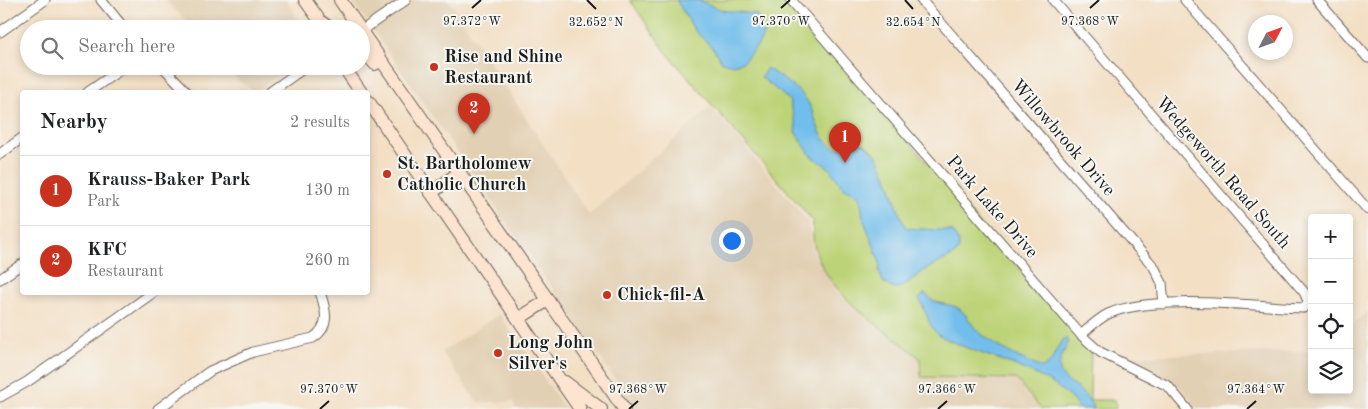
<!DOCTYPE html>
<html lang="en">
<head>
<meta charset="utf-8">
<style>
	:root { --surface:#fff; --page:#f6f6f6; --text:#202124; --muted:#757577; --line:#e0e0e0; --accent:#c8321e }
	body { margin:0; font-family:"Old Standard TT",serif; background:var(--page); color:var(--text) }
	.controls { position:absolute; right:15px; bottom:15px; display:grid; overflow:hidden; border-radius:5px; box-shadow:0 2px 8px #0003 }
	.controls button { width:45px; height:45px; display:grid; place-items:center; padding:0; border:0; border-bottom:1px solid var(--line); background:var(--surface); color:var(--text); font:25px sans-serif }
	.compass { position:absolute; left:1248px; top:15px; width:45px; height:45px; border-radius:50%; background:var(--surface); box-shadow:0 2px 8px #0003; rotate:49deg }
	.you { position:absolute; left:731px; top:240px; width:18px; height:18px; margin:-12px; border:4px solid #fff; border-radius:50%; background:#1a73e8; box-shadow:0 0 0 8px #1a73e833 }
	.badge { display:grid; place-items:center; width:32px; height:32px; border-radius:50%; background:var(--accent); color:#fff; font-size:16px; font-weight:700 }
	.pin { position:absolute; translate:-50% -41px; filter:drop-shadow(0 1px 2px #0008) }
	.pin::after { content:''; position:absolute; top:26px; width:18px; height:15px; background:inherit; clip-path:polygon(0 0,100% 0,50% 100%) }
	.list { margin:0; padding:0; list-style:none }
	h2 { display:flex; justify-content:space-between; align-items:center; height:65px; margin:0; padding:0 20px; font-size:21px }
	h2 small { font-size:16px; font-weight:400; color:var(--muted) }
	.list li { display:grid; grid-template-columns:32px 1fr auto; gap:15px; align-items:center; box-sizing:border-box; height:70px; padding:0 20px; border-top:1px solid var(--line) }
	.list b { display:block; font-size:19px; white-space:nowrap }
	.list p { margin:0; font-size:16px; white-space:nowrap; color:var(--muted) }
	.list em { font-size:16px; font-style:normal; color:var(--muted) }
	.icon { flex:none; width:28px; height:28px; fill:none; stroke:currentColor; stroke-width:2; stroke-linecap:round; stroke-linejoin:round }
	.map { position:relative; flex:none; width:1368px; height:409px; overflow:hidden }
	.search { position:absolute; background:var(--surface); box-shadow:0 2px 8px #0003; left:20px; top:20px; width:350px; height:55px; display:flex; align-items:center; gap:12px; box-sizing:border-box; padding:0 18px; border-radius:28px; color:var(--muted); font-size:19px }
	.panel { position:absolute; background:var(--surface); box-shadow:0 2px 8px #0003; left:20px; top:90px; width:350px; height:205px; border-radius:5px }
	.map>svg:first-child { display:block }
	.built { fill:#e2d0b4 }
	.green { fill:#bdd377; stroke:#6c784a }
	.water { fill:#71bdeb; stroke:#466c84 }
	.lines { fill:none; stroke-linecap:round; stroke-linejoin:round }
	.street-casing { stroke:#676057; stroke-width:11 }
	.secondary-casing { stroke:#676057; stroke-width:14 }
	.street { stroke:#fff; stroke-width:9 }
	.secondary { stroke:#fde4d1; stroke-width:12 }
	.ticks { fill:none; stroke:#1c1c1c; stroke-width:2 }
	.poi-dot { fill:#c8321e; stroke:#f6f6f2; stroke-width:2 }
	.labels { text-anchor:middle; dominant-baseline:central; stroke-width:4; stroke-linejoin:round; paint-order:stroke }
	.poi-label { font-size:18px; font-weight:bold; fill:#1c1c1c; stroke:#f6f6f2; text-anchor:start }
	.street-label { font-size:18px; fill:#1c1c1c; stroke:#f6f6f2 }
	.ticks-label { font-size:12px; text-anchor:middle; fill:#1c1c1c; stroke:#f6f6f2; stroke-width:4; stroke-linejoin:round; paint-order:stroke }
</style>
</head>
<body>
<div class="map">
<svg width="1368" height="409" viewBox="0 0 1368 409">
	<rect width="100%" height="100%" fill="#f6f6f2"/>
	<filter id="ink" filterUnits="userSpaceOnUse"><feTurbulence type="fractalNoise" baseFrequency=".02" numOctaves="2"/><feDisplacementMap in="SourceGraphic" scale="10" xChannelSelector="R" yChannelSelector="G"/><feConvolveMatrix kernelMatrix="1 2 1 2 8 2 1 2 1" color-interpolation-filters="sRGB"/></filter>
	<filter id="wash" filterUnits="userSpaceOnUse"><feTurbulence type="fractalNoise" baseFrequency=".0096" numOctaves="4" result="noise"/><feDisplacementMap in="SourceGraphic" scale="20" xChannelSelector="R" yChannelSelector="G"/><feGaussianBlur stdDeviation="1.12" result="paint"/><feColorMatrix in="noise" values="0 0 0 0 0 0 0 0 0 0 0 0 0 0 0 0 0 1.4 0 .05"/><feComposite in="paint" operator="in"/></filter>
	<g filter="url(#wash)">
		<rect width="100%" height="100%" fill="#f3dfc4"/>
		<path class="built" d="M165,0H286L305,29H195Z
			M352,0H449L589,215L711,107L807,220L814,252L837,291L920,358L921,377L1016,379L1041,409H636Z
			M228,66H292L254,92L238,80Z
			M1368,311V409H1197L1187,394L1177,384L1130,356L1312,351V390H1349V327Z
			M499,314L564,407L565,409H515L514,402H477L442,352Z"/>
		<path class="green" d="M630,0H786L1091,351L1090,400H1115L1116,409H1041L1016,379L921,377L920,358C883,327 829,298 815,248C812,239 813,229 813,221L666,52Z"/>
		<path class="water" d="M676,0H698L722,10L756,14L765,32L758,45L743,62L733,65L722,62L713,48L695,31Z
			M767,68C779,77 796,86 805,98C817,112 816,143 839,149C883,117 891,207 907,228L952,231L959,242V249L954,255L925,270L902,287L892,288L883,282L879,272L880,263L863,218L860,196L843,187L828,167L812,157L795,132L796,125L789,100L761,77Z
			M925,293C935,306 943,302 956,307C967,312 971,326 980,333C999,348 1019,358 1042,368C1056,363 1053,346 1066,338L1069,342C1042,386 1080,377 1094,409H1079C1058,374 997,361 960,345C954,342 945,339 939,335C928,327 927,311 919,299Z"/>
	</g>
	<g filter="url(#ink)">
		<g class="lines">
			<g class="street-casing">
				<path id="street" d="M101,0L125,29
					M791,0L1081,335L1100,352L1168,386L1187,409
					M921,0L1154,267L1162,283L1164,304
					M1053,0L1304,292L1308,301L1307,306L1303,308C1255,306 1150,294 1108,314C1098,319 1090,327 1081,335
					M1185,0L1368,210
					M1317,0L1368,58
					M361,31L406,0
					M0,32L45,0
					M162,66L187,92
					M88,92L126,66
					M270,92L307,66
					M0,154L22,138
					M0,279L22,264
					M0,397L27,382L154,292
					M158,409L210,371L253,352L313,338C331,326 326,310 320,292"/>
			</g>
			<g class="secondary-casing">
				<path id="secondary" d="M305,0L320,21L331,29
					M340,0L360,29
					M361,31L624,409
					M361,48L375,64
					M343,66L361,92
					M368,101L580,409
					M431,193L460,172
					M518,319L548,300
					M565,382L601,409"/>
			</g>
			<use href="#street" class="street"/>
			<use href="#secondary" class="secondary"/>
		</g>
	</g>
	<path class="ticks" d="M587,0L596,9M905,0L913,9M472,8L481,0M781,8L790,0M1090,8L1099,0M320,409L329,401M629,409L638,401M938,409L947,401M1247,409L1256,401"/>
	<g class="poi-dot">
		<circle cx="434" cy="67" r="5"/>
		<circle cx="387" cy="174" r="5"/>
		<circle cx="607" cy="295" r="5"/>
		<circle cx="498" cy="353" r="5"/>
	</g>
	<g class="labels">
		<g class="poi-label">
			<text x="444" y="57">Rise and Shine<tspan x="444" dy="21">Restaurant</tspan></text>
			<text x="397" y="164">St. Bartholomew<tspan x="397" dy="21">Catholic Church</tspan></text>
			<text x="617" y="295">Chick-fil-A</text>
			<text x="508" y="343">Long John<tspan x="508" dy="21">Silver's</tspan></text>
		</g>
		<g class="street-label">
			<text transform="translate(1063 138) rotate(49)">Willowbrook Drive</text>
			<text transform="translate(1223 173) rotate(49)">Wedgeworth Road South</text>
			<text transform="translate(992 207) rotate(49)">Park Lake Drive</text>
		</g>
	</g>
	<g class="ticks-label">
		<text x="472" y="25">97.372°W</text>
		<text x="781" y="25">97.370°W</text>
		<text x="1090" y="25">97.368°W</text>
		<text x="596" y="26">32.652°N</text>
		<text x="913" y="26">32.654°N</text>
		<text x="329" y="393">97.370°W</text>
		<text x="638" y="393">97.368°W</text>
		<text x="947" y="393">97.366°W</text>
		<text x="1256" y="393">97.364°W</text>
	</g>
</svg>
<div class="controls">
<button>+</button>
<button>−</button>
<button><svg class="icon" aria-label="locate" viewBox="0 0 24 24"><circle cx="12" cy="12" r="6"/><path d="M12 2v4M12 18v4M2 12h4M18 12h4"/></svg></button>
<button><svg class="icon" aria-label="layers" viewBox="0 0 24 24"><path d="M12 4l9 5-9 5-9-5zM3 14l9 5 9-5"/></svg></button>
</div>
<svg class="compass" viewBox="-18 -18 36 36"><path d="M0-13l5 13h-10z" fill="#e53935"/><path d="M0 13l5-13h-10z" fill="#757577"/></svg>
<div class="you"></div>
<div class="pin badge" style="left:845px;top:163px">1</div>
<div class="pin badge" style="left:474px;top:134px">2</div>
<div class="search"><svg class="icon" aria-label="search" viewBox="0 0 24 24"><circle cx="10" cy="10" r="6"/><path d="M15 15l6 6"/></svg>Search here</div>
<section class="panel">
<h2>Nearby<small>2 results</small></h2>
<ul class="list">
<li><span class="badge">1</span><div><b>Krauss-Baker Park</b><p>Park</p></div><em>130 m</em></li>
<li><span class="badge">2</span><div><b>KFC</b><p>Restaurant</p></div><em>260 m</em></li>
</ul>
</section>
</div>
</body>
</html>
